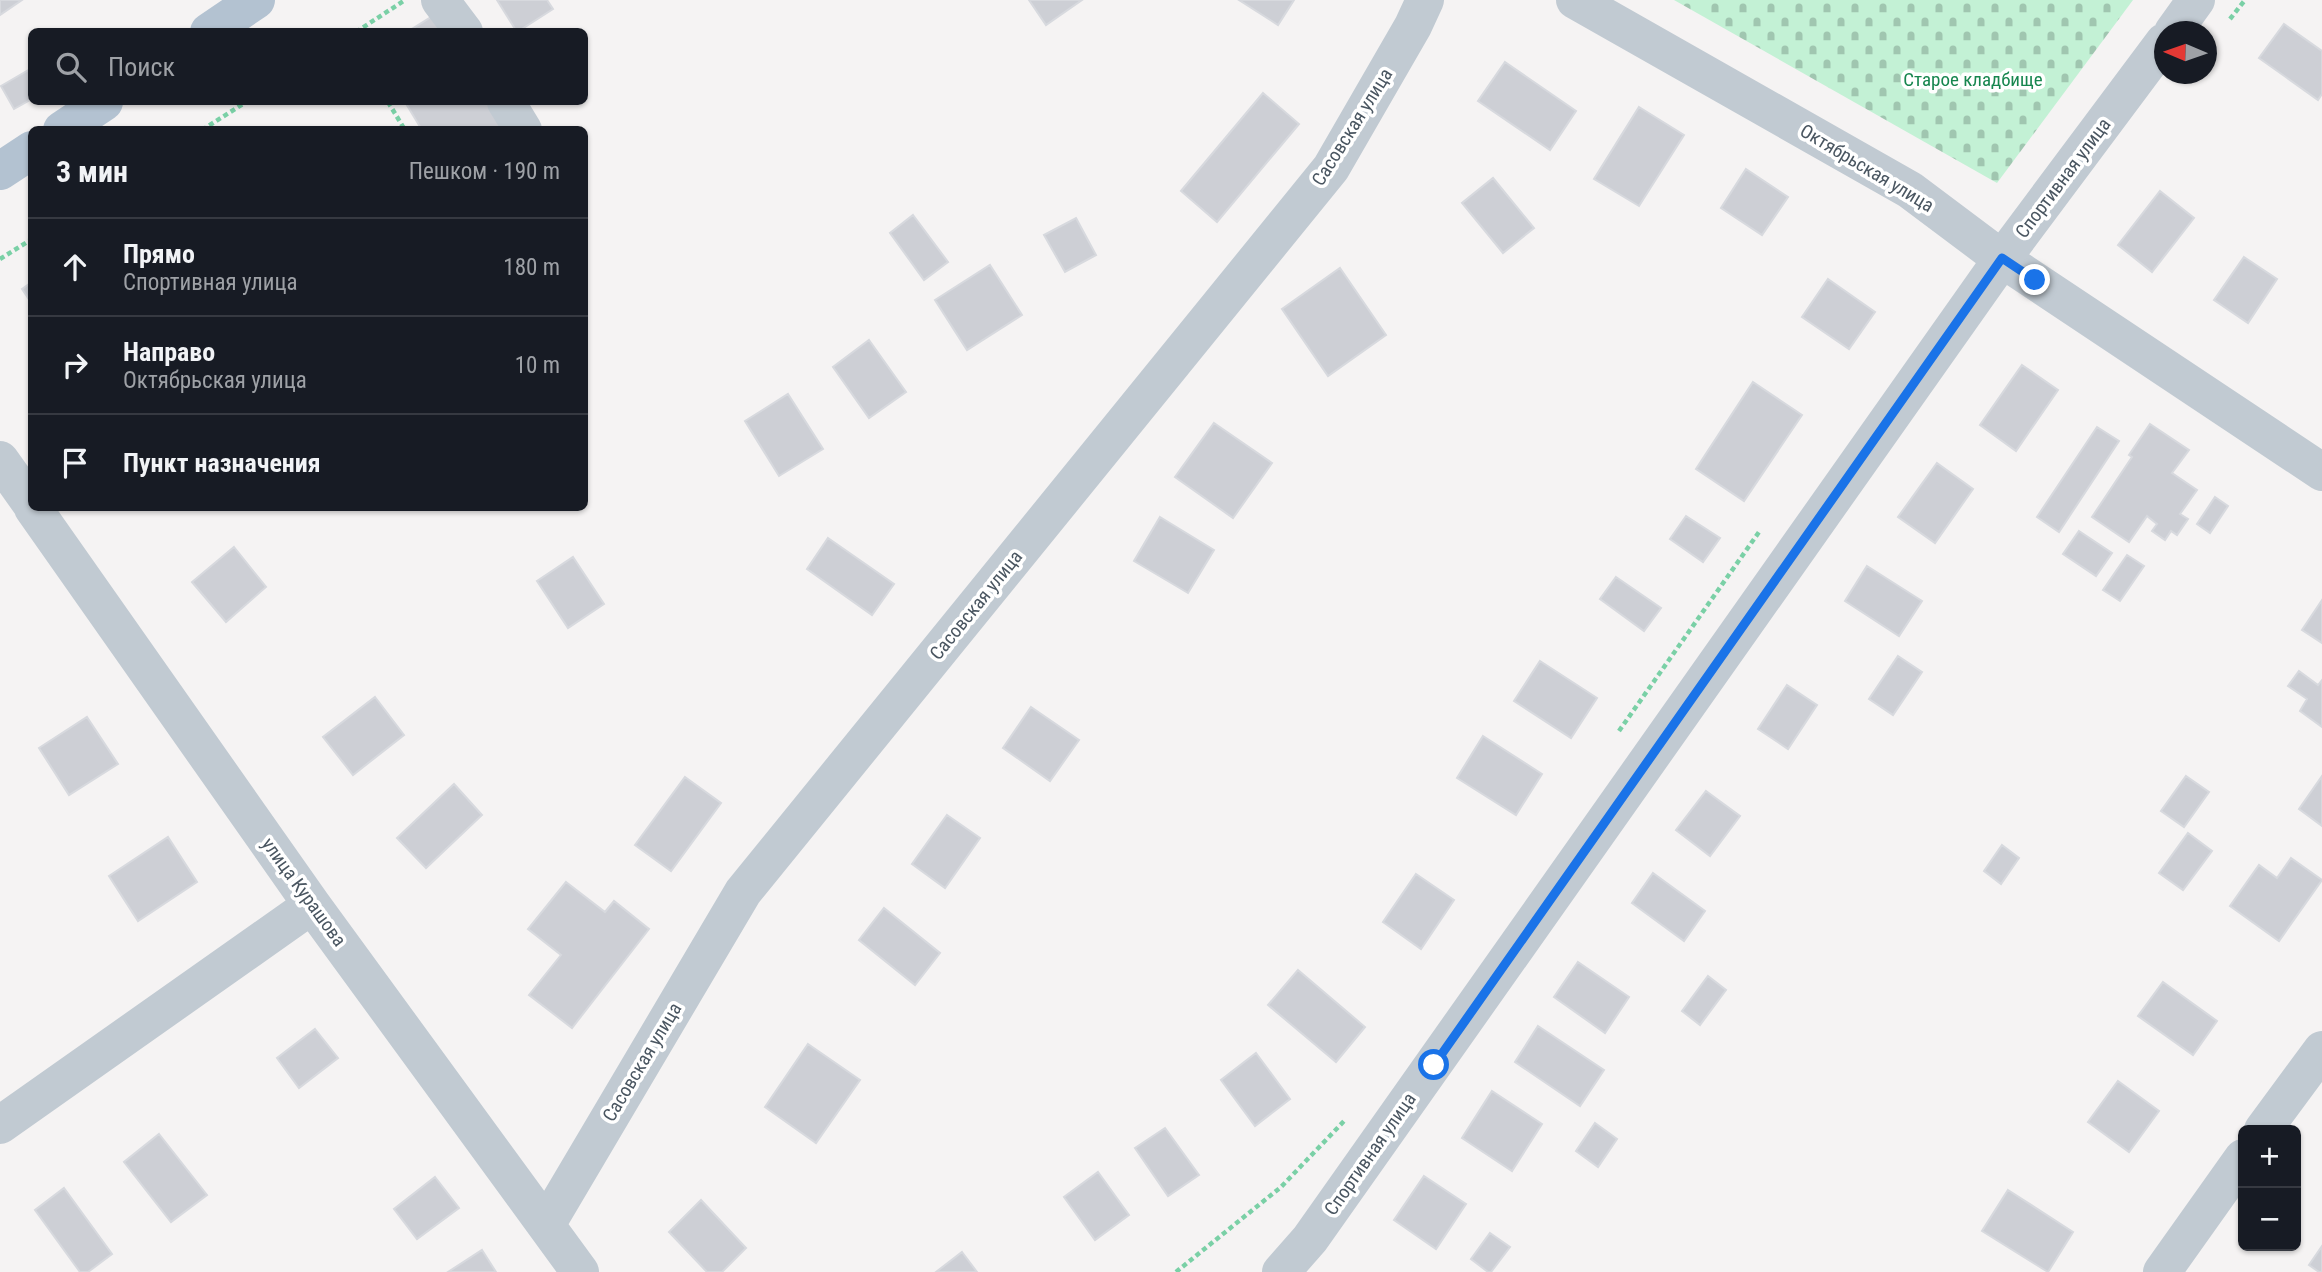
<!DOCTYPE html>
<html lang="ru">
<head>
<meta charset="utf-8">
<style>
	:root { --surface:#171b24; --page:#20242c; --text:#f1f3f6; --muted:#9ea1a6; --line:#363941 }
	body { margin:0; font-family:"Roboto Condensed",sans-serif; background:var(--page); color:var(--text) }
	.controls { position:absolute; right:21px; bottom:21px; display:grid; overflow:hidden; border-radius:10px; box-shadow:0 2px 5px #0004 }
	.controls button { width:63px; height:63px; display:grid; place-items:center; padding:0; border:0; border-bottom:2px solid var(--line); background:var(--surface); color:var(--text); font:35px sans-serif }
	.compass { position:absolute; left:2154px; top:21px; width:63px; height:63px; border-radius:50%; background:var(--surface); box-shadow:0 2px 5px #0004; rotate:272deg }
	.stop { position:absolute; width:21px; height:21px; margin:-16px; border:5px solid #1a73e8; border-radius:50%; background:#fff }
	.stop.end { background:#1a73e8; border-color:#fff; box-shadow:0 2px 7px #0008 }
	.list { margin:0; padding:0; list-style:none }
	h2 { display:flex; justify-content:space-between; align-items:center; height:91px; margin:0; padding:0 28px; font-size:30px }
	h2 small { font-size:23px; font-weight:400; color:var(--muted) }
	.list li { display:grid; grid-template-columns:46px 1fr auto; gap:21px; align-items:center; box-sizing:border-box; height:98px; padding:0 28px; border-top:2px solid var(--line) }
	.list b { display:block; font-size:26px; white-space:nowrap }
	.list p { margin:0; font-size:23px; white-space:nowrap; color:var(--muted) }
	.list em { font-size:23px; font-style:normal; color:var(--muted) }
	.icon { flex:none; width:38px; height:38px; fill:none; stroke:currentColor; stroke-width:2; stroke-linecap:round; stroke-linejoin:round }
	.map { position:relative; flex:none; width:2322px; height:1272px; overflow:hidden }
	.search { position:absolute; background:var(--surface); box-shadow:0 2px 5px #0004; left:28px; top:28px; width:560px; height:77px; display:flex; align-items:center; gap:18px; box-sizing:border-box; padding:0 24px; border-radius:10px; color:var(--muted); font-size:26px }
	.panel { position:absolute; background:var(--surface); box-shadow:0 2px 5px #0004; left:28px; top:126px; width:560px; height:385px; border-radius:10px }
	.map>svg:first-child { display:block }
	.cemetery { fill:url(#cemetery-stones) }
	.building { fill:#cdcfd5; stroke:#d7d9de; stroke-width:2 }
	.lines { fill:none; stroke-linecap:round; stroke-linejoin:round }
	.path { stroke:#7ad0a6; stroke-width:4.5; stroke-dasharray:5 3.5; stroke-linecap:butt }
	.minor { stroke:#c1cad2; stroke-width:38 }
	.major { stroke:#b3c2d1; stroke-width:38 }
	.route { stroke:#1a73e8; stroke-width:9 }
	.labels { text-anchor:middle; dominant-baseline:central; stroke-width:7; stroke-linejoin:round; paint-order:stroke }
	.park-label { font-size:19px; fill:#17864f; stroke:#fff }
	.street-label { font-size:19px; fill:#4a5661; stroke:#fff }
</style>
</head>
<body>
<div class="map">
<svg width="2322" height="1272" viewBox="0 0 2322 1272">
	<defs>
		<pattern id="cemetery-stones" width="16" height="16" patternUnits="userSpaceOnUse" patternTransform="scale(1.75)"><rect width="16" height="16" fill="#c3f1d5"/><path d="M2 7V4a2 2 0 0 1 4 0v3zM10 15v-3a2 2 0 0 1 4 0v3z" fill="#a0c6b0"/></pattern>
	</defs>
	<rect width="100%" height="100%" fill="#f5f3f3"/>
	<path class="cemetery" d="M1674,0H2133L1997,183Z"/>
	<path class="building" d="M0,0H22L0,15Z
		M497,0H547L553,9L517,32Z
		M1029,0H1082L1046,25Z
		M1239,0H1294L1278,25Z
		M436,14L447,32H407Z
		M2284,24L2322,51V94L2318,100L2259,58Z
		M1505,62L1576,111L1550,150L1478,101Z
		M32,68V99L14,109L1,86Z
		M1263,93L1299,124L1217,222L1181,191Z
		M405,102H490L507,130H422Z
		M1639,107L1684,135L1639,206L1594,179Z
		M1746,169L1788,197L1762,235L1721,208Z
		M1493,178L1534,228L1503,253L1462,203Z
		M2160,191L2194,218L2152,272L2118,245Z
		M913,215L948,262L924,280L890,233Z
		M1076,218L1096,255L1065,272L1044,235Z
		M2244,257L2277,279L2248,323L2214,300Z
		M990,265L1022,315L967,350L935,300Z
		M1340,268L1386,335L1328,376L1282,309Z
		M1828,279L1875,312L1849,349L1802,317Z
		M32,282V304L22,289Z
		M869,340L906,392L869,418L833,367Z
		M2022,365L2058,390L2016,451L1980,425Z
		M1753,382L1802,415L1744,501L1696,469Z
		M788,394L823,449L779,476L745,421Z
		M1214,423L1272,463L1233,518L1175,477Z
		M2150,424L2189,450L2172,473L2197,490L2180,514L2188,519L2177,535L2171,531L2165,540L2152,531L2157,524L2147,516L2129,542L2092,517L2132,457L2129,455Z
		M2097,427L2119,441L2059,532L2037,517Z
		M1937,463L1973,489L1935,543L1898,517Z
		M2215,497L2228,506L2210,533L2197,524Z
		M1686,516L1720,538L1703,562L1670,539Z
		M1160,517L1214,550L1188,593L1134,561Z
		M2079,531L2112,553L2096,576L2063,554Z
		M828,538L894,584L872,615L807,569Z
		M234,547L266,587L226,622L192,582Z
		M2127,555L2144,566L2120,601L2103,590Z
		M573,557L604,604L568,628L537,581Z
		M1867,566L1922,601L1899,636L1845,601Z
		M1616,577L1661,608L1644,631L1600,599Z
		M2322,600V643L2302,630Z
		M1898,656L1922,672L1893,715L1869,699Z
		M1540,661L1597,698L1571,738L1514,701Z
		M2299,671L2318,685L2322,680V727L2300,711L2307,699L2288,686Z
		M1787,685L1817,705L1788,749L1758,729Z
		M375,697L404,735L353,775L323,737Z
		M1031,707L1079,740L1050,781L1003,748Z
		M87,717L118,764L69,795L39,748Z
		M1483,736L1542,774L1516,815L1457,778Z
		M2186,776L2209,792L2184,827L2161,811Z
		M2322,776V826L2299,809Z
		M685,777L721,803L671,871L635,845Z
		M454,784L482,815L426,868L397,838Z
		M1706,791L1740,816L1710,856L1676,830Z
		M947,815L980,838L945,888L912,864Z
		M2188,833L2212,851L2183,890L2159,873Z
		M168,837L197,882L138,921L109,876Z
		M2002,845L2019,858L2001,884L1984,871Z
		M2291,858L2322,880L2279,941L2230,906L2259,865L2277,878Z
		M1653,873L1705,911L1684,941L1632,903Z
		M1416,874L1454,900L1421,949L1383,922Z
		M566,882L605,912L614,901L649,929L572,1028L529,995L561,955L528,929Z
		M884,908L940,953L915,985L859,940Z
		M1578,962L1629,997L1605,1033L1554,997Z
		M1298,970L1365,1027L1336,1062L1268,1005Z
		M1708,976L1726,990L1700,1025L1682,1011Z
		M2163,982L2217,1021L2193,1055L2138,1016Z
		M1538,1026L1604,1070L1580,1106L1515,1062Z
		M315,1029L338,1058L299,1088L277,1058Z
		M808,1044L860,1080L816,1143L765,1107Z
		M1256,1053L1290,1099L1255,1126L1221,1080Z
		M2118,1081L2159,1111L2129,1152L2088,1122Z
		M1492,1091L1542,1124L1512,1171L1462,1138Z
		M1595,1123L1617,1139L1598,1167L1576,1151Z
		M1165,1128L1199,1175L1168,1196L1135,1148Z
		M159,1134L207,1195L171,1222L124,1162Z
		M1098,1172L1129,1215L1095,1240L1064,1197Z
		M1424,1176L1466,1204L1436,1249L1394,1220Z
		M435,1177L459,1208L417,1239L394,1209Z
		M64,1188L112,1254L88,1272H80L35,1210Z
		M2008,1190L2073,1232L2048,1272L1982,1231Z
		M701,1200L746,1248L722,1272H707L669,1232Z
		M1490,1233L1510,1247L1491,1272H1488L1471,1259Z
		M2322,1246V1272H2319L2309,1265Z
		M482,1250L496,1272H448Z
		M962,1252L977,1272H936Z"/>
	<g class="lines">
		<path class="path" d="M2230,19L2245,0
			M356,32L405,0
			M388,102L405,130
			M202,130L246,102
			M0,259L32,239
			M1619,731L1759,532
			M1176,1272L1281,1187L1346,1119"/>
		<path class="minor" d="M440,0L464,32
			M1575,0L1910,190L2002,259L2322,472
			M2173,32L2196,0
			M506,102L523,130
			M0,460L32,505
			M33,508L312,905L580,1272
			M0,1125L312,905
			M2263,1130L2322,1050
			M546,1225L743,892L1331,168L1413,26L1425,0
			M1281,1272L1310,1239L2002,259L2164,42
			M2162,1272L2243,1158"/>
		<path class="major" d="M209,32L256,0
			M62,130L104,102
			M0,171L32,150"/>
	</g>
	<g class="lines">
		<path class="route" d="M1434,1065L2002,258L2035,280"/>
	</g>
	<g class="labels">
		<g class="park-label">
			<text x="1973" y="79">Старое кладбище</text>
		</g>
		<g class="street-label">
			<text transform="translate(1352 127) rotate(-58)">Сасовская улица</text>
			<text transform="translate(1867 168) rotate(31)">Октябрьская улица</text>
			<text transform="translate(2063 178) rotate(-53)">Спортивная улица</text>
			<text transform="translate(976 605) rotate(-51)">Сасовская улица</text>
			<text transform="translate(304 892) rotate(54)">улица Курашова</text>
			<text transform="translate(642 1062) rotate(-59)">Сасовская улица</text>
			<text transform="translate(1370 1154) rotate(-55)">Спортивная улица</text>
		</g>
	</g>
</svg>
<div class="controls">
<button>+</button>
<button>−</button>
</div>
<svg class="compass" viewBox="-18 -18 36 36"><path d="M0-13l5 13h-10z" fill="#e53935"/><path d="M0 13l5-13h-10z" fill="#9ea1a6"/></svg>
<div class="stop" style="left:1434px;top:1065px"></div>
<div class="stop end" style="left:2035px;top:280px"></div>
<div class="search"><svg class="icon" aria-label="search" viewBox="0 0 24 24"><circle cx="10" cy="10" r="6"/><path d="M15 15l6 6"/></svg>Поиск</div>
<section class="panel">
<h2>3 мин<small>Пешком · 190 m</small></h2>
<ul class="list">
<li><svg class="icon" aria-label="ahead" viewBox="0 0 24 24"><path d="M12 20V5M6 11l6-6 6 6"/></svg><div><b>Прямо</b><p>Спортивная улица</p></div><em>180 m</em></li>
<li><svg class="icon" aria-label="right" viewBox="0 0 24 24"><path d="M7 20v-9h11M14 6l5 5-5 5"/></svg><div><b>Направо</b><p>Октябрьская улица</p></div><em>10 m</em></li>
<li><svg class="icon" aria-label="arrive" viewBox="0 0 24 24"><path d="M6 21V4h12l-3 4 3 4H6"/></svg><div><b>Пункт назначения</b></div></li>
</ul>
</section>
</div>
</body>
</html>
